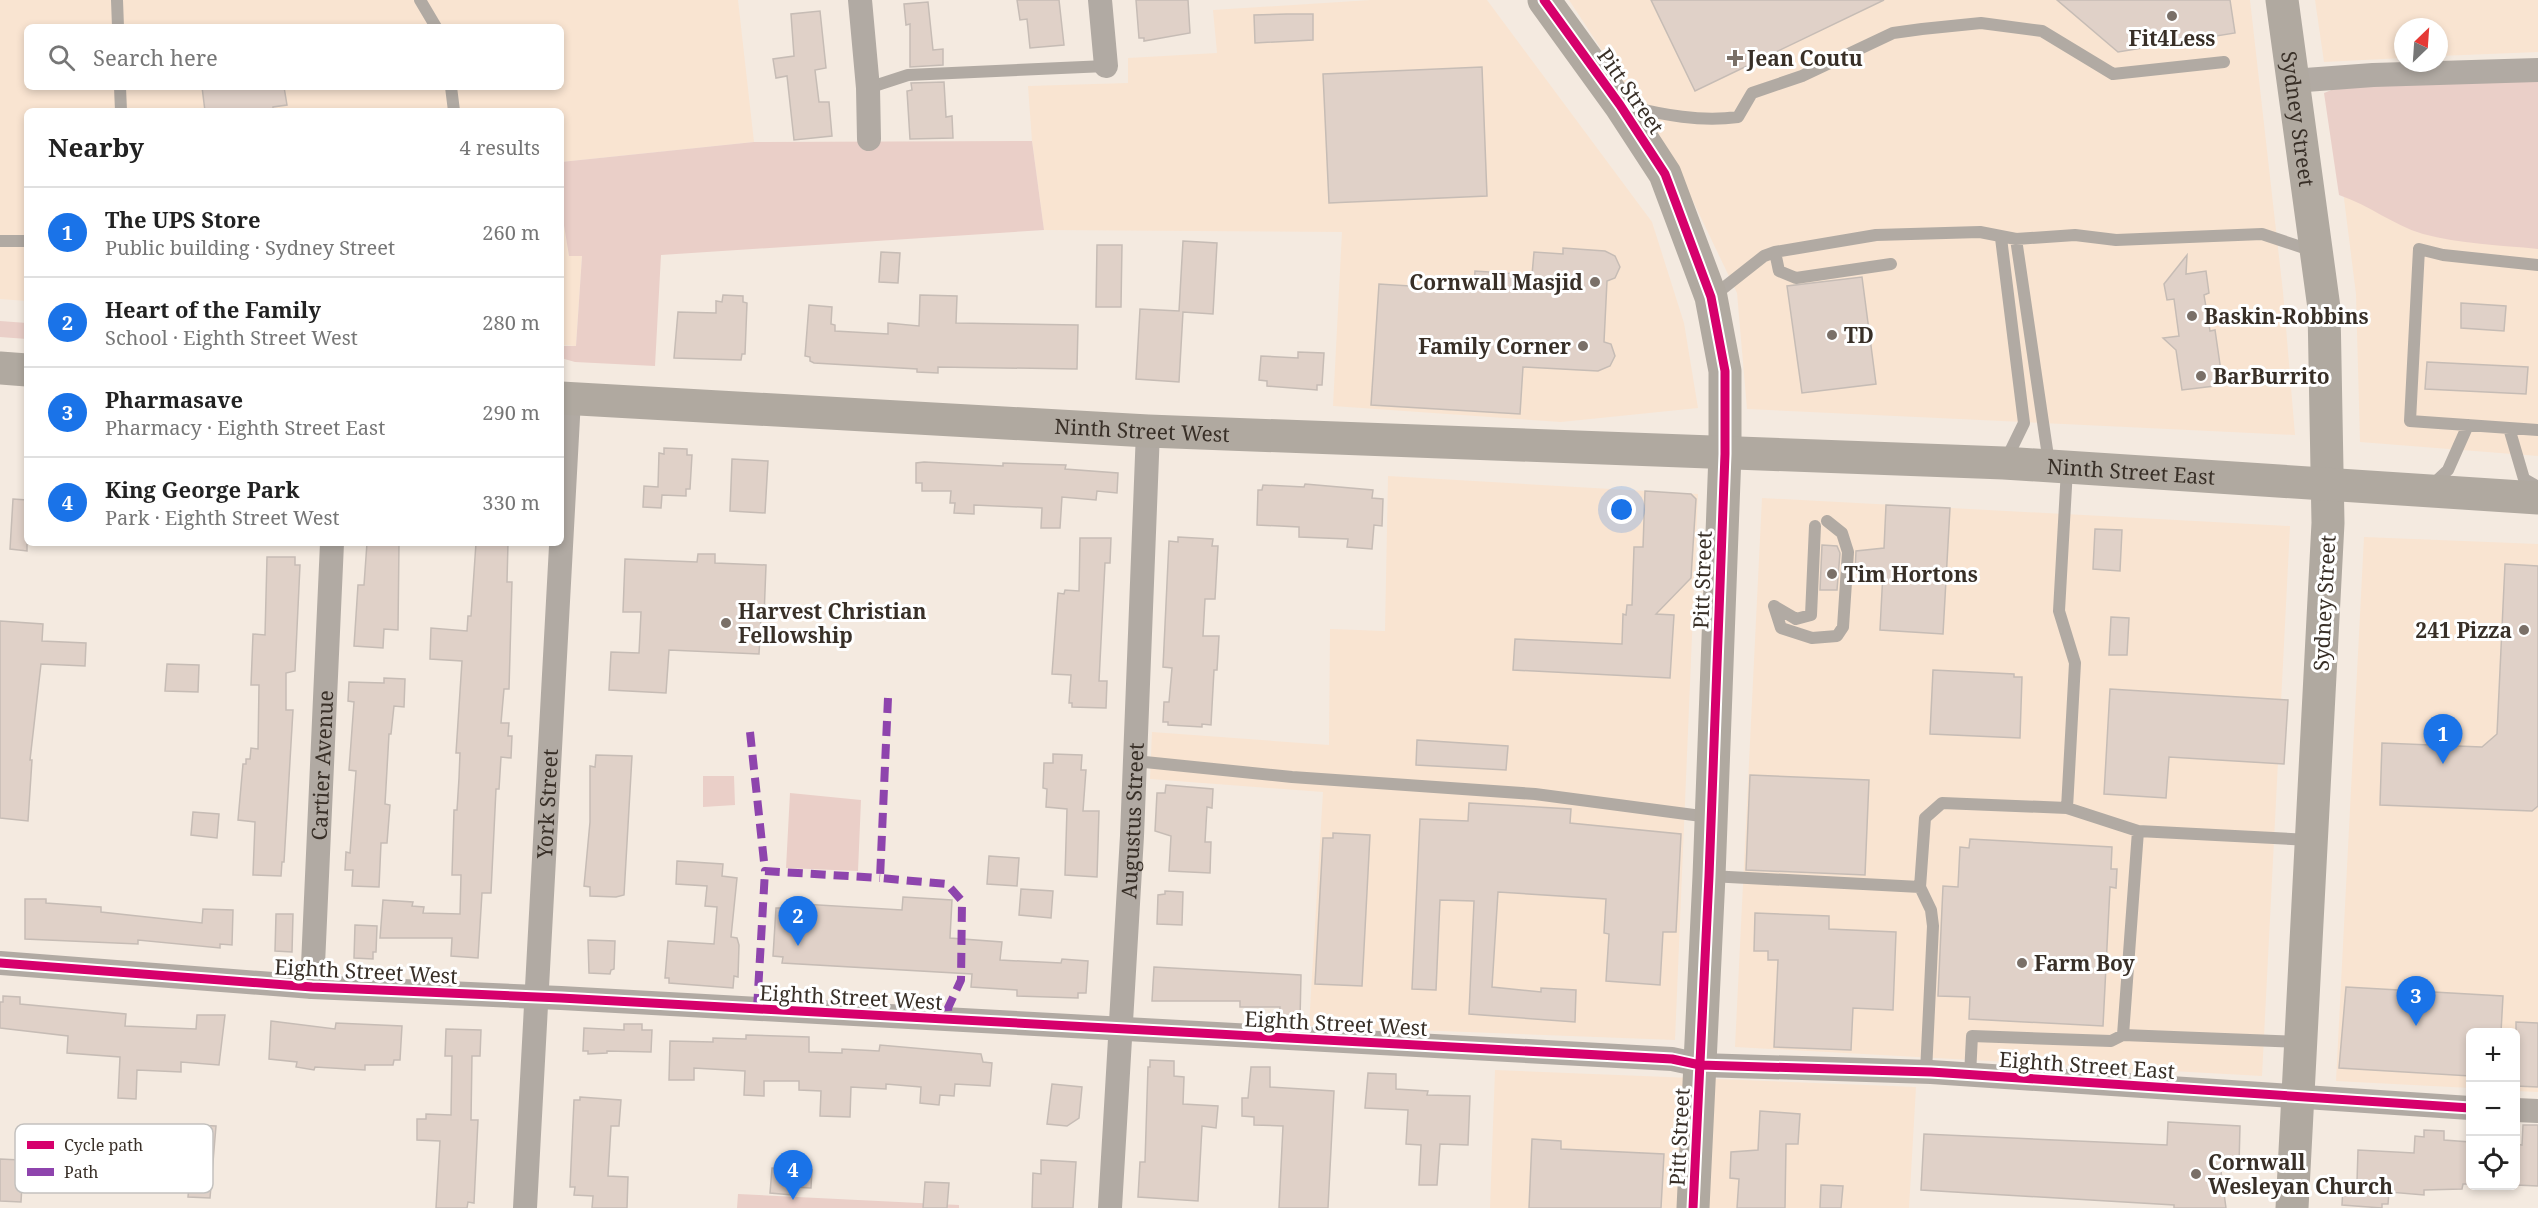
<!DOCTYPE html>
<html lang="en">
<head>
<meta charset="utf-8">
<style>
	:root { --surface:#fff; --page:#f2f2f2; --text:#222; --muted:#767676; --line:#e0e0e0; --accent:#1a73e8 }
	body { margin:0; font-family:"Noto Serif",serif; background:var(--page); color:var(--text) }
	.controls { position:absolute; right:18px; bottom:18px; display:grid; overflow:hidden; border-radius:9px; box-shadow:0 3px 9px #0003 }
	.controls button { width:54px; height:54px; display:grid; place-items:center; padding:0; border:0; border-bottom:2px solid var(--line); background:var(--surface); color:var(--text); font:30px sans-serif }
	.compass { position:absolute; left:2394px; top:18px; width:54px; height:54px; border-radius:50%; background:var(--surface); box-shadow:0 3px 9px #0003; rotate:25deg }
	.you { position:absolute; left:1622px; top:510px; width:21px; height:21px; margin:-15px; border:4px solid #fff; border-radius:50%; background:#1a73e8; box-shadow:0 0 0 9px #1a73e833 }
	.badge { display:grid; place-items:center; width:39px; height:39px; border-radius:50%; background:var(--accent); color:#fff; font-size:20px; font-weight:700 }
	.pin { position:absolute; translate:-50% -50px; filter:drop-shadow(0 2px 3px #0008) }
	.pin::after { content:''; position:absolute; top:32px; width:21px; height:18px; background:inherit; clip-path:polygon(0 0,100% 0,50% 100%) }
	.list { margin:0; padding:0; list-style:none }
	h2 { display:flex; justify-content:space-between; align-items:center; height:78px; margin:0; padding:0 24px; font-size:26px }
	h2 small { font-size:20px; font-weight:400; color:var(--muted) }
	.list li { display:grid; grid-template-columns:39px 1fr auto; gap:18px; align-items:center; box-sizing:border-box; height:90px; padding:0 24px; border-top:2px solid var(--line) }
	.list b { display:block; font-size:22px; white-space:nowrap }
	.list p { margin:0; font-size:20px; white-space:nowrap; color:var(--muted) }
	.list em { font-size:20px; font-style:normal; color:var(--muted) }
	.icon { flex:none; width:33px; height:33px; fill:none; stroke:currentColor; stroke-width:2; stroke-linecap:round; stroke-linejoin:round }
	.map { position:relative; flex:none; width:2538px; height:1208px; overflow:hidden }
	.search { position:absolute; background:var(--surface); box-shadow:0 3px 9px #0003; left:24px; top:24px; width:540px; height:66px; display:flex; align-items:center; gap:15px; box-sizing:border-box; padding:0 21px; border-radius:9px; color:var(--muted); font-size:22px }
	.panel { position:absolute; background:var(--surface); box-shadow:0 3px 9px #0003; left:24px; top:108px; width:540px; height:438px; border-radius:9px }
	.map>svg:first-child { display:block }
	.built { fill:#f9e4d1; fill-rule:evenodd }
	.green { fill:#eacfc8 }
	.building { fill:#e0d1c8; stroke:#c6bcb5; stroke-width:1.5 }
	.lines { fill:none; stroke-linecap:round; stroke-linejoin:round }
	.lane { stroke:#b1aaa3; stroke-width:12 }
	.street { stroke:#b1aaa3; stroke-width:24 }
	.secondary { stroke:#b0a9a0; stroke-width:33 }
	.quiet { stroke:#8e44ad; stroke-width:8; stroke-dasharray:15 8; stroke-linecap:butt }
	.cycleway-casing { stroke:#fff; stroke-width:13 }
	.cycleway { stroke:#d6006c; stroke-width:9 }
	.poi-dot { fill:#7a7068; stroke:#fff; stroke-width:2 }
	.labels { text-anchor:middle; dominant-baseline:central; stroke-width:6; stroke-linejoin:round; paint-order:stroke }
	.poi-label { font-size:21px; font-weight:bold; fill:#382f27; stroke:#fff; text-anchor:start }
	.street-label { font-size:21px; fill:#382f27; stroke:#fff }
	.key { fill:#fff; stroke:#c3c1be; stroke-width:1.5 }
	.key-label { font-size:16px; fill:#382f27 }
</style>
</head>
<body>
<div class="map">
<svg width="2538" height="1208" viewBox="0 0 2538 1208">
	<rect width="100%" height="100%" fill="#f4eae0"/>
	<path class="built" d="M0,0H738L754,142L561,162V111H27V301L0,299ZM27,27H561V87H27Z
		M1371,0H1487L1652,222L1684,323L1698,408L1561,422L1333,406L1342,232L1044,230L1032,141L1028,86L1128,83V58L1217,53L1213,10Z
		M1569,0H2250L2283,292L2295,435L1747,409L1737,293L1691,197L1647,119Z
		M2315,0H2538V52L2439,56V27H2403V58L2324,62Z
		M2538,81V456L2360,442L2356,294L2330,87Z
		M561,207L569,256L582,255L576,346L561,345Z
		M1388,476L1698,494L1675,1040L1309,1026L1323,792L1150,779L1152,732L1329,745L1330,629L1385,631Z
		M1762,498L2290,526L2262,1076L1735,1047Z
		M2364,537L2538,544V1092L2516,1091V1032H2470V1088L2336,1081Z
		M1495,1070L1916,1087L1909,1208H1490Z"/>
	<path class="green" d="M2538,78V249C2501,245 2459,244 2423,234C2393,225 2369,205 2339,195L2324,93L2334,89L2364,86Z
		M1032,141L1044,230L661,255L655,366L575,362L561,358V346H576L582,256H569L561,207V162L754,142Z
		M0,321L27,323V339L0,337Z
		M703,776H734L735,805L703,807Z
		M790,793L861,800L858,871L786,868Z
		M738,1194L959,1205V1208H737Z"/>
	<path class="building" d="M1017,0H1059L1064,45L1030,48L1027,19L1020,20Z
		M1136,0H1188L1190,33L1144,41V38H1139Z
		M1651,0H1884L1695,91Z
		M2057,0H2230L2235,33L2118,52Z
		M928,2L933,50L943,49V65L910,67V24L906,25L904,4Z
		M820,11L826,68L815,70L819,102H829L832,136L794,140L787,76L776,78L773,59L794,56L791,14Z
		M1287,14H1313V40L1255,43L1254,15Z
		M1482,67L1487,196L1329,203L1323,74Z
		M944,82L946,117L952,116L953,138L910,139L907,91L912,90L911,83Z
		M202,87H284L287,105L273,107V111H205Z
		M1183,241L1217,243L1213,314L1183,312L1179,382L1136,379L1140,309L1179,311Z
		M1097,245H1122L1121,307H1096Z
		M1563,248L1605,251L1615,256L1620,267L1615,278L1607,281L1604,342L1611,344L1615,356L1610,366L1598,371L1523,367L1520,414L1371,405L1379,284L1474,290L1475,271L1532,275L1534,252L1563,254Z
		M881,252L900,253L898,283L879,282Z
		M2187,255L2186,274L2206,271L2209,293L2204,295L2210,331L2215,330L2223,385L2182,390L2176,350L2163,338L2179,336L2174,299L2167,300L2164,284Z
		M1862,277L1876,384L1802,393L1787,286Z
		M723,295L743,296V302L747,303L745,354H742L741,360L674,358L678,312L716,313V301L722,302Z
		M920,295L957,296L956,323L1078,325L1077,369L938,367V373L917,372V369L814,363L810,361V357L805,356L809,305L832,307L831,324L835,325V331L888,334V323L919,326Z
		M2461,303L2506,306L2504,331L2461,328Z
		M1298,352L1324,353L1322,385H1317V390L1267,386V381L1259,380L1261,356L1298,358Z
		M2427,362L2528,367L2526,394L2425,389Z
		M664,448L687,449V455H692L690,489H686V496L662,495L661,508L643,507L644,486L658,487L659,453L664,454Z
		M732,459L768,461L765,513L730,511Z
		M924,462L1003,466V463L1066,465L1065,469L1118,473L1117,493L1097,491L1096,500L1062,497L1060,528H1041L1042,508L974,505V514L954,513L955,503H950L951,491H922V483H916V463Z
		M1305,484L1373,490L1372,498L1383,499L1382,526L1374,525L1372,549L1347,547L1348,539L1299,537V527L1257,525L1258,490H1262L1263,485L1304,487Z
		M1645,491L1691,494L1696,499L1691,578L1656,614L1674,615L1670,678L1513,670L1515,639L1622,644L1623,614L1626,615L1627,605H1632L1634,547H1643Z
		M13,499L27,500V551L10,549Z
		M1886,505L1950,508L1943,634L1880,630L1883,572H1855L1856,551L1884,548Z
		M2095,529L2122,530L2120,571L2093,569Z
		M1178,537L1213,539L1212,546H1218L1215,599H1205L1203,636H1219L1217,670H1214L1211,725L1202,724V727L1168,725V722H1163L1164,702H1169L1172,668L1163,667L1169,541L1178,542Z
		M1080,538H1111L1110,563H1105L1099,681H1107L1106,708L1072,707V703H1069L1071,675L1052,674L1058,593L1064,594L1065,590L1079,591Z
		M367,543H399L398,630L384,629L383,648L354,646L358,585H364Z
		M476,543H508L507,582H512L509,689H504L501,723H509L508,736H512L511,758L501,757L499,789H496L491,893H482L478,958L451,956L452,938H380L383,900L413,902L412,906L424,907L423,913L460,914L461,875H452L454,810H457L459,778L460,753H456L462,661L430,659L431,628L467,631L468,616H471Z
		M1822,545L1837,546L1840,553L1837,590H1820Z
		M698,554H715V563L766,565L764,617L761,616L759,654L669,650L666,693L609,690L611,652L639,653L641,612H623L625,559L697,562Z
		M267,557H295V565H300L295,671L286,673V710H293L284,862H282L281,876L253,875L255,822L238,820L243,764H246V759H250L251,748L258,749L259,685H251L253,634L265,635Z
		M2505,564L2538,566V806L2532,811L2380,805L2382,743L2482,747L2497,734Z
		M2111,617L2129,618L2127,655H2109Z
		M0,621L43,624L42,641L86,643L85,666L41,664L30,760H32L28,821L0,818Z
		M167,664L199,665L198,692L165,691Z
		M1933,670L2014,674V677H2022L2020,738L1930,734Z
		M384,678L405,679L404,707L394,706L391,734H389L385,804L390,805L387,843H381L379,887L352,886L353,870H345L346,852L350,853L356,771L349,770L354,702L348,701L349,682L384,683Z
		M2110,689L2288,700L2284,764L2169,757L2166,798L2104,794Z
		M1417,740L1508,746L1506,770L1416,765Z
		M1053,754L1082,755L1081,770H1086L1083,811H1099L1097,877L1065,875L1067,809L1046,807L1047,789L1043,788L1044,763H1053Z
		M596,755L632,756L624,895L616,897L590,896V887L584,886L590,822V766L595,767Z
		M1750,775L1869,780L1865,875L1746,870Z
		M1166,785L1213,789L1212,808L1207,807L1205,842H1211L1210,873L1169,871L1171,836L1155,831L1157,793H1165Z
		M1469,803L1571,809L1570,823L1681,834L1676,932H1663L1660,985L1606,981L1609,934L1604,933L1606,899L1498,892L1492,987L1541,992V988L1576,990L1575,1022L1469,1014L1474,901L1440,900L1436,990L1412,989L1420,819L1468,821Z
		M193,812L219,814L217,838L191,835Z
		M1333,833L1370,835L1362,986L1315,984L1323,838H1333Z
		M1970,839L2112,847L2111,869H2117L2116,888L2110,887L2103,1026L1969,1019L1970,997L1938,996L1943,886L1958,887L1960,847L1969,848Z
		M989,856L1019,858L1017,886L987,884Z
		M677,861L723,864L722,876L737,878L731,937L737,938L739,945L738,977L734,976L733,988L669,983V978H665L668,941L714,944L717,907L705,906L707,886L676,884Z
		M1021,889L1053,891L1051,918L1019,915Z
		M1165,891L1183,892L1182,925L1157,924L1158,895L1165,894Z
		M903,897L952,900L950,938L1002,942L1000,960L1061,963L1062,959L1088,961L1086,993H1078V998L1017,996V990L971,987L972,974L782,963L783,957L773,956L776,908H786V903L902,910Z
		M25,899H46V903L101,907V912L202,923L203,909L233,910L232,945L220,944V948L138,940V944L25,939Z
		M1755,913L1829,916V929L1896,932L1893,1010L1853,1008L1851,1050L1774,1047L1778,960H1768V951H1754Z
		M276,914H293L292,952L275,951Z
		M355,925L377,926L376,952H373V959L354,958Z
		M588,940L615,941L614,969L611,970L610,974L589,973Z
		M1154,967L1301,975L1300,1020H1279L1280,1007H1240V1001H1152Z
		M2346,987L2503,996L2501,1032H2470V1076L2339,1068Z
		M3,996L20,997V1004L126,1014L125,1026L196,1029L197,1015H225L219,1065L181,1062V1072L137,1070L136,1099L118,1098L120,1057L67,1053L68,1036L0,1028V1002H3Z
		M271,1021L335,1029L336,1023L402,1026L400,1060H394L393,1065H365V1070L315,1067L314,1070L296,1067L297,1062L269,1059Z
		M2516,1022L2538,1023V1087L2516,1086Z
		M624,1024H642V1030H652L651,1052L607,1051V1053L588,1054V1051H583L584,1028L624,1030Z
		M446,1029L481,1030L480,1056H472L471,1120H478L474,1203L468,1202L467,1208H436L440,1141L417,1140V1119H426V1114L451,1115L452,1056H445Z
		M746,1035L809,1037V1052L842,1053V1049L879,1051L880,1045L981,1054L983,1062L992,1063L990,1086L955,1084L954,1096L940,1095L939,1105L920,1103L921,1087L886,1084V1089L851,1087L850,1117L820,1116L821,1091L799,1090V1081H764V1096L744,1095L745,1071L694,1068V1080H669L670,1041L713,1042V1038L746,1039Z
		M1150,1060L1174,1061V1076L1184,1077L1183,1104L1218,1106L1216,1128L1202,1126L1198,1201L1138,1197L1140,1162H1145L1148,1067H1150Z
		M1251,1067H1270V1087L1334,1091L1328,1208H1279L1283,1126L1254,1125V1117L1242,1116V1098H1248Z
		M1368,1073L1396,1074V1089L1428,1091L1427,1095L1470,1096L1468,1145L1440,1144L1437,1185H1419L1421,1145L1406,1144L1408,1110L1365,1108Z
		M1052,1084L1082,1087L1079,1118L1067,1126L1047,1124Z
		M580,1097L621,1100L619,1126H611L608,1176L628,1177L627,1208H592L593,1196L574,1195L575,1187H570L574,1100H580Z
		M1760,1111L1800,1114L1798,1144H1786L1785,1208H1737L1739,1179L1730,1178L1731,1152L1758,1150Z
		M2168,1122L2240,1126L2239,1165L2220,1164L2226,1208H2174V1205L1921,1190L1924,1134L2167,1145Z
		M194,1125L216,1126L210,1198L188,1197Z
		M2523,1125H2538V1186L2516,1185V1144L2522,1145Z
		M2424,1130L2444,1131V1140L2470,1142V1184H2463L2462,1189L2424,1190V1195L2389,1192L2388,1204H2382V1208L2342,1205L2343,1186H2349V1182H2357L2358,1150L2414,1153L2415,1136L2424,1137Z
		M1532,1139L1561,1141V1149L1664,1154L1661,1208H1529Z
		M0,1159L60,1162V1165H68L67,1183H59V1187L22,1185L21,1202L0,1201Z
		M1041,1160L1076,1162L1073,1208H1032L1033,1173L1041,1174Z
		M772,1168L812,1170L811,1188L793,1187L792,1195L770,1193Z
		M925,1182L949,1183L947,1208H923Z
		M1821,1185L1843,1186L1841,1208H1820Z"/>
	<g class="lines">
		<path class="lane" d="M117,0L118,27
			M420,0L436,27
			M120,87L121,111
			M451,87L454,111
			M868,88L908,75L1106,66
			M1627,106C1664,115 1700,122 1738,117L1752,93L1802,76L1893,33L1922,29L1981,23L2042,31L2113,74L2224,62
			M2001,238L2024,423L2005,462
			M2016,239L2049,463
			M0,241H27
			M1775,252L1779,271L1796,278L1891,264
			M2538,265L2443,255L2419,249L2410,421L2538,430
			M1712,297L1764,256L1775,252L1876,235L1980,232L2016,239L2075,235L2116,240L2262,234L2313,251
			M2509,428L2524,479L2538,487
			M2067,469L2059,611L2075,663L2067,808L2138,831
			M2430,487L2448,470L2468,425
			M1774,606L1781,628L1812,638L1837,636L1843,627L1848,552L1842,533L1827,521
			M1774,606L1796,619L1811,615L1815,526
			M1135,761L1292,777L1535,794L1709,817
			M1710,876L1920,887L1925,818L1942,803L2067,808
			M1920,887L1931,910L1933,926L1926,1072
			M2301,1042L2123,1035L2138,831L2310,840
			M1970,1075L1972,1036L2111,1041L2123,1035"/>
		<g class="street">
			<path d="M860,0L868,88L869,139"/>
			<path d="M1100,0L1106,66"/>
			<path d="M2292,81L2373,75L2538,70"/>
			<path d="M0,963L312,987L561,998L1672,1059L1700,1065L1931,1072L2470,1108"/>
			<path id="s1" d="M312,987L332,543"/>
			<path d="M2516,1110L2538,1111"/>
			<path id="s2" d="M525,1208L569,399"/>
			<path id="s3" d="M1110,1208L1132,836L1148,431"/>
		</g>
		<g class="secondary">
			<path d="M1544,0L1620,105L1665,174L1711,297L1725,371V454L1709,876L1693,1208"/>
			<path id="s4" d="M2282,0L2324,308L2328,523L2292,1208"/>
			<path d="M0,368L27,370"/>
			<path id="s5" d="M561,398L1148,431L2004,463L2538,498"/>
		</g>
		<path class="quiet" d="M888,698L880,878L947,884L962,901L961,980L948,1008L949,1021
			M750,732L765,871
			M757,1009L765,871L880,878"/>
		<g class="cycleway-casing">
			<path id="cycleway" d="M1544,0L1620,105L1665,174L1711,297L1725,371V454L1709,876L1693,1208
				M0,963L312,987L561,998L1672,1059L1700,1065L1931,1072L2470,1108"/>
		</g>
		<use href="#cycleway" class="cycleway"/>
	</g>
	<g class="poi-dot">
		<circle cx="2172" cy="16" r="6"/>
		<path d="M1732 49h6v6h6v6h-6v6h-6v-6h-6v-6h6z"/>
		<circle cx="1595" cy="282" r="6"/>
		<circle cx="2192" cy="316" r="6"/>
		<circle cx="1832" cy="335" r="6"/>
		<circle cx="1583" cy="346" r="6"/>
		<circle cx="2201" cy="376" r="6"/>
		<circle cx="1832" cy="574" r="6"/>
		<circle cx="726" cy="623" r="6"/>
		<circle cx="2524" cy="630" r="6"/>
		<circle cx="2022" cy="963" r="6"/>
		<circle cx="2196" cy="1174" r="6"/>
	</g>
	<g class="labels">
		<g class="poi-label">
			<text x="2172" y="38" text-anchor="middle">Fit4Less</text>
			<text x="1747" y="58">Jean Coutu</text>
			<text x="1583" y="282" text-anchor="end">Cornwall Masjid</text>
			<text x="2204" y="316">Baskin-Robbins</text>
			<text x="1844" y="335">TD</text>
			<text x="1571" y="346" text-anchor="end">Family Corner</text>
			<text x="2213" y="376">BarBurrito</text>
			<text x="1844" y="574">Tim Hortons</text>
			<text x="738" y="611">Harvest Christian<tspan x="738" dy="24">Fellowship</tspan></text>
			<text x="2512" y="630" text-anchor="end">241 Pizza</text>
			<text x="2034" y="963">Farm Boy</text>
			<text x="2208" y="1162">Cornwall<tspan x="2208" dy="24">Wesleyan Church</tspan></text>
		</g>
		<g class="street-label">
			<text transform="translate(1631 91) rotate(55)">Pitt Street</text>
			<text stroke="none"><textPath href="#s4" startOffset="120">Sydney Street</textPath></text>
			<text stroke="none"><textPath href="#s5" startOffset="582">Ninth Street West</textPath></text>
			<text stroke="none"><textPath href="#s5" startOffset="1572">Ninth Street East</textPath></text>
			<text transform="translate(1702 580) rotate(-88)">Pitt Street</text>
			<text transform="translate(2324 603) rotate(-87)">Sydney Street</text>
			<text stroke="none"><textPath href="#s1" startOffset="222">Cartier Avenue</textPath></text>
			<text stroke="none"><textPath href="#s2" startOffset="405">York Street</textPath></text>
			<text stroke="none"><textPath href="#s3" startOffset="388">Augustus Street</textPath></text>
			<text transform="translate(366 971) rotate(3)">Eighth Street West</text>
			<text transform="translate(851 997) rotate(3)">Eighth Street West</text>
			<text transform="translate(1336 1023) rotate(3)">Eighth Street West</text>
			<text transform="translate(2087 1065) rotate(4)">Eighth Street East</text>
			<text transform="translate(1679 1137) rotate(-87)">Pitt Street</text>
		</g>
	</g>
	<rect x="15" y="1124" width="198" height="69" rx="9" class="key"/>
	<rect x="27" y="1141" width="27" height="8" fill="#d6006c"/>
	<rect x="27" y="1168" width="27" height="8" fill="#8e44ad"/>
	<g class="key-label">
		<text x="64" y="1151">Cycle path</text>
		<text x="64" y="1178">Path</text>
	</g>
</svg>
<div class="controls">
<button>+</button>
<button>−</button>
<button><svg class="icon" aria-label="locate" viewBox="0 0 24 24"><circle cx="12" cy="12" r="6"/><path d="M12 2v4M12 18v4M2 12h4M18 12h4"/></svg></button>
</div>
<svg class="compass" viewBox="-18 -18 36 36"><path d="M0-13l5 13h-10z" fill="#e53935"/><path d="M0 13l5-13h-10z" fill="#767676"/></svg>
<div class="you"></div>
<div class="pin badge" style="left:2443px;top:764px">1</div>
<div class="pin badge" style="left:798px;top:946px">2</div>
<div class="pin badge" style="left:2416px;top:1026px">3</div>
<div class="pin badge" style="left:793px;top:1200px">4</div>
<div class="search"><svg class="icon" aria-label="search" viewBox="0 0 24 24"><circle cx="10" cy="10" r="6"/><path d="M15 15l6 6"/></svg>Search here</div>
<section class="panel">
<h2>Nearby<small>4 results</small></h2>
<ul class="list">
<li><span class="badge">1</span><div><b>The UPS Store</b><p>Public building · Sydney Street</p></div><em>260 m</em></li>
<li><span class="badge">2</span><div><b>Heart of the Family</b><p>School · Eighth Street West</p></div><em>280 m</em></li>
<li><span class="badge">3</span><div><b>Pharmasave</b><p>Pharmacy · Eighth Street East</p></div><em>290 m</em></li>
<li><span class="badge">4</span><div><b>King George Park</b><p>Park · Eighth Street West</p></div><em>330 m</em></li>
</ul>
</section>
</div>
</body>
</html>
